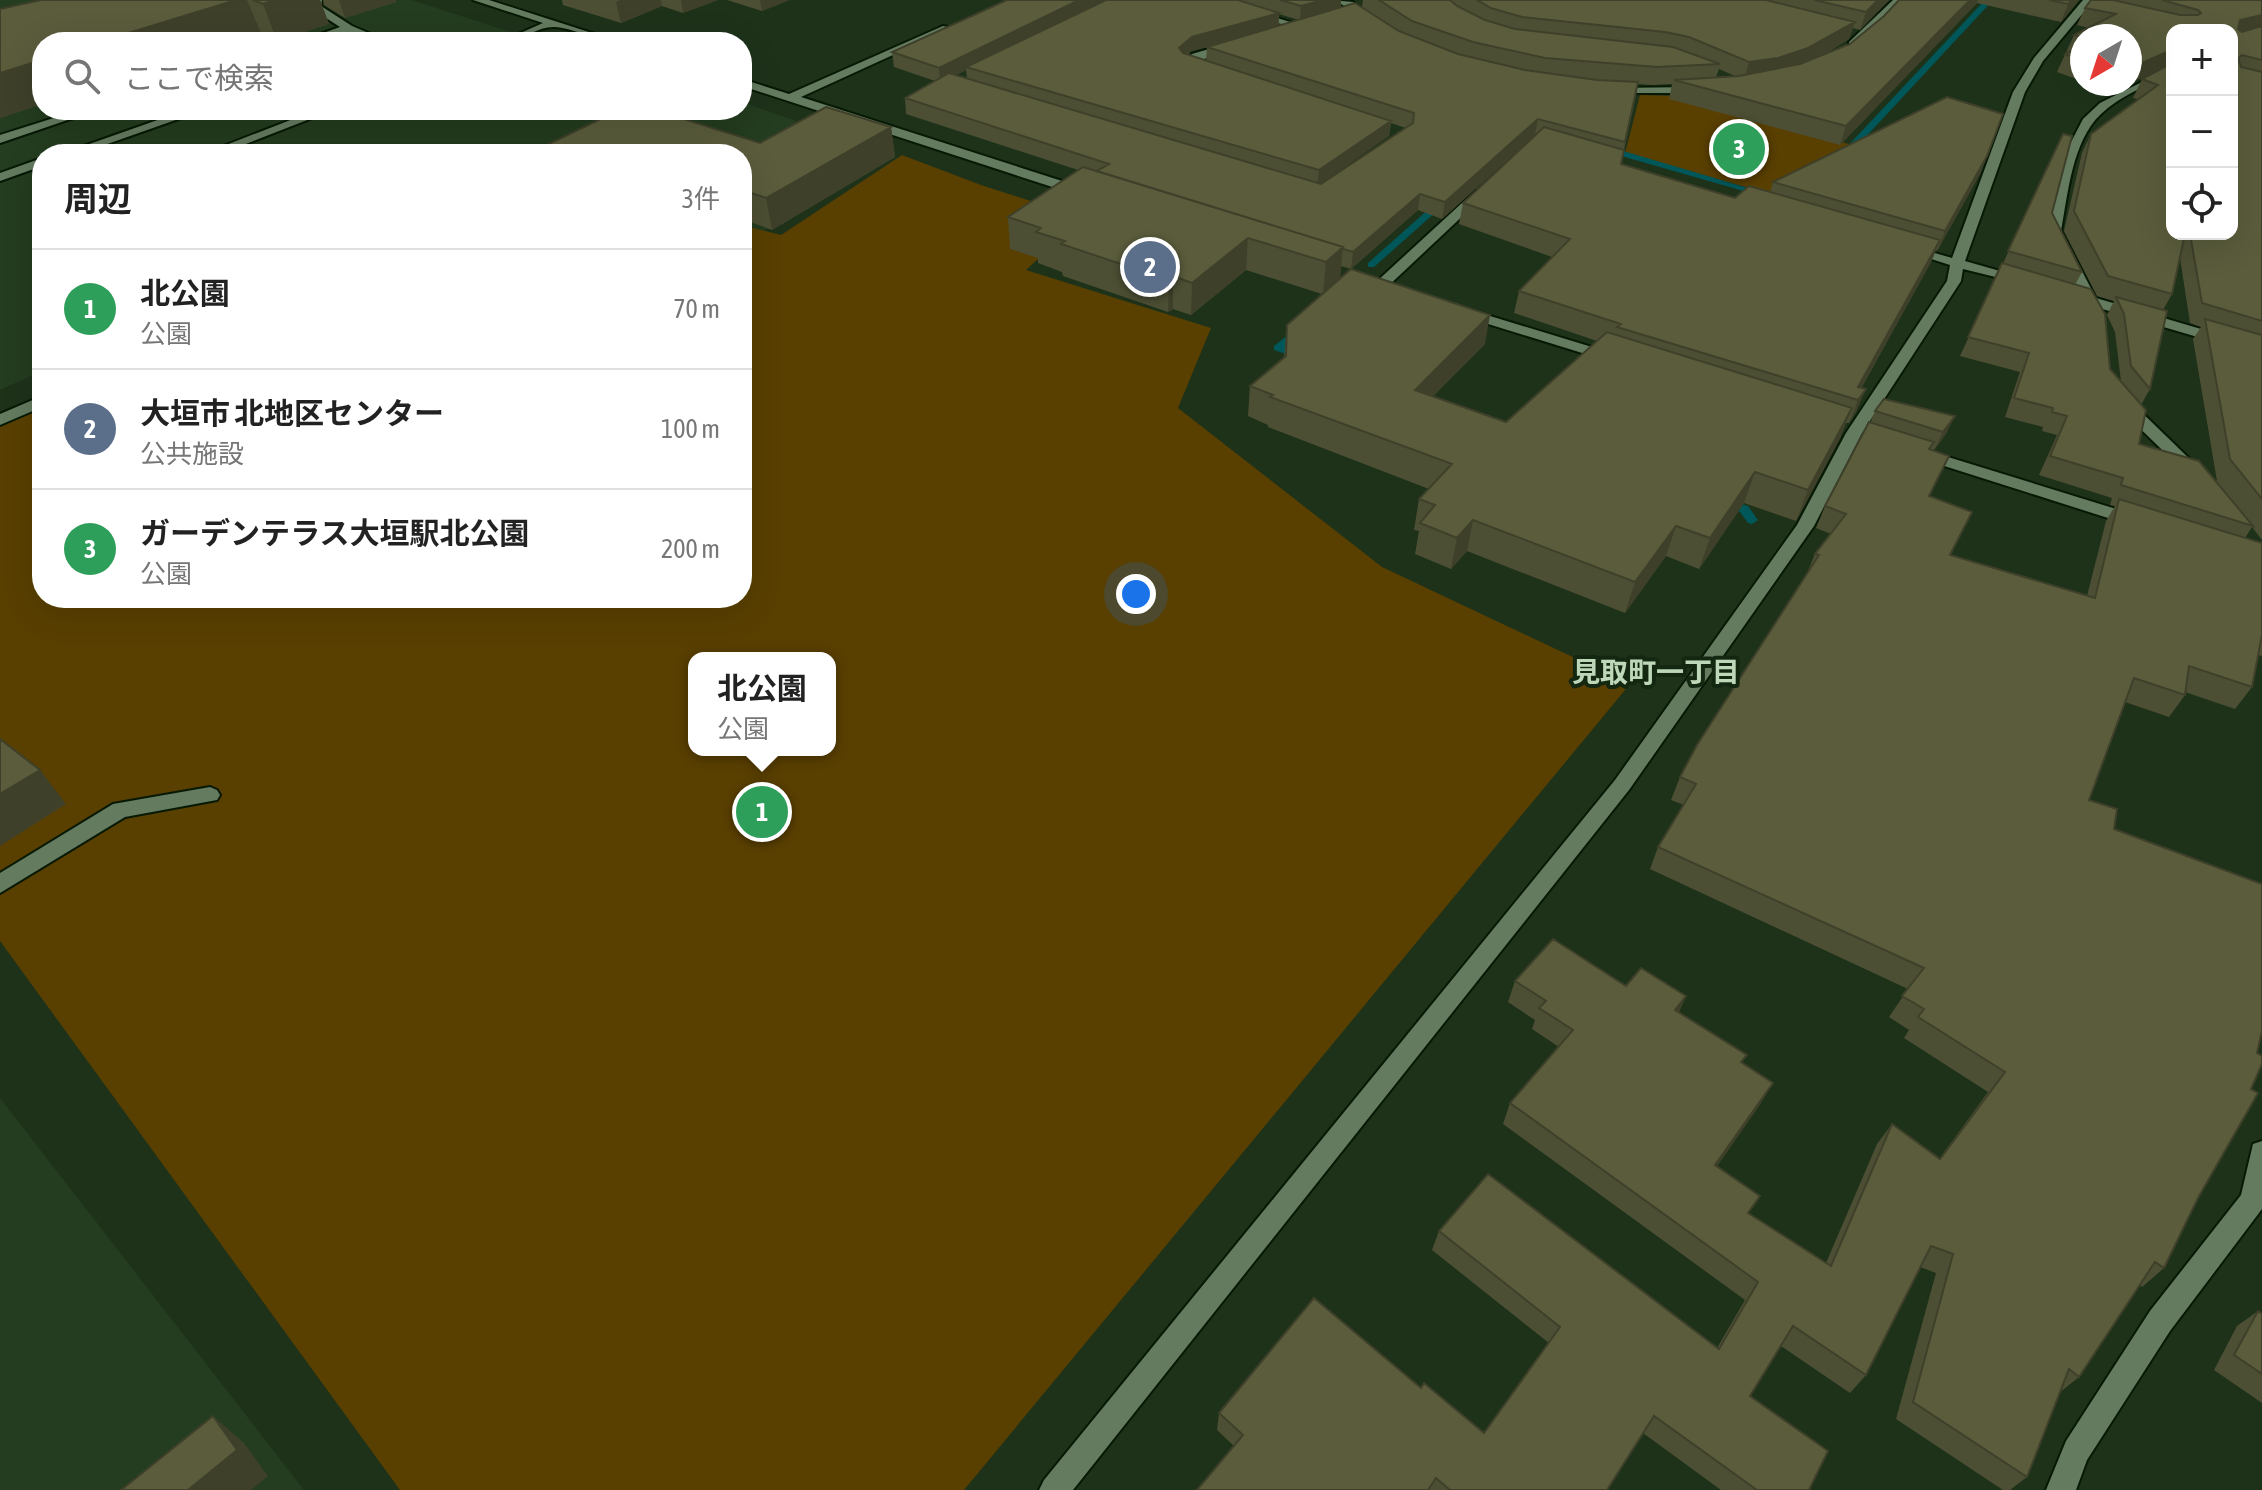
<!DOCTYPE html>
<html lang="ja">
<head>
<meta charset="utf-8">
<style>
	:root { --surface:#fff; --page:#f6f6f6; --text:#222; --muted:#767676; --line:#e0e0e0; --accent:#d93025 }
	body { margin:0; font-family:"Asap Condensed","Noto Sans JP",sans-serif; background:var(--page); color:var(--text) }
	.controls { position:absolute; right:24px; top:24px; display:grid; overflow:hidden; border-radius:16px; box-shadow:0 8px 32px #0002 }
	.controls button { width:72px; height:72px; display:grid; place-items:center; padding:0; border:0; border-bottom:2px solid var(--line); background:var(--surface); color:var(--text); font:40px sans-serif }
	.compass { position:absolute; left:2070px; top:24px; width:72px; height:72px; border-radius:50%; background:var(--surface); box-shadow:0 8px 32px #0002; rotate:219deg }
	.you { position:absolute; left:1136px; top:594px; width:28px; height:28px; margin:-20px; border:6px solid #fff; border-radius:50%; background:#1a73e8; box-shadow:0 0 0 12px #1a73e833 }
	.badge { display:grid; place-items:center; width:52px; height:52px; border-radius:50%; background:var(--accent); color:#fff; font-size:26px; font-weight:700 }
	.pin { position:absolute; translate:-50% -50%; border:4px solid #fff; box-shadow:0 2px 8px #0006 }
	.popup { position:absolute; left:688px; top:652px; width:148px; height:104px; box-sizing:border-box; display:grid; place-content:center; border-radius:16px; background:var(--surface); filter:drop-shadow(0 2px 6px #0005); font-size:26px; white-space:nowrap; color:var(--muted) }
	.popup b { font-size:30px; color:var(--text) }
	.popup::after { content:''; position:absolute; left:50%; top:100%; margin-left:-16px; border:16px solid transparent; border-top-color:var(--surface) }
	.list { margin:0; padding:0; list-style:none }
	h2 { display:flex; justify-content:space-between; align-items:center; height:104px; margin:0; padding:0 32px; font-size:34px }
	h2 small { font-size:26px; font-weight:400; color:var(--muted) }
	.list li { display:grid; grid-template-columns:52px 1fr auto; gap:24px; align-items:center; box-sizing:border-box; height:120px; padding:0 32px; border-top:2px solid var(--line) }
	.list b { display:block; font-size:30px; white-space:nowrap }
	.list p { margin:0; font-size:26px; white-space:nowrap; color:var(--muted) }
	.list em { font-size:26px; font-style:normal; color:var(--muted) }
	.icon { flex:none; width:44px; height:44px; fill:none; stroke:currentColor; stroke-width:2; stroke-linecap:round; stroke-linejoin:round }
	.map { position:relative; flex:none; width:2262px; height:1490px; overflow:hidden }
	.search { position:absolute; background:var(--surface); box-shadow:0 8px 32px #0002; left:32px; top:32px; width:720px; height:88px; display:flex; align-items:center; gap:20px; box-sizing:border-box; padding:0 28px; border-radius:32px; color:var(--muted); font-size:30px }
	.panel { position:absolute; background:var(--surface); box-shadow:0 8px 32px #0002; left:32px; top:144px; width:720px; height:464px; border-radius:32px }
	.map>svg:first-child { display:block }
	.built { fill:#243c1f }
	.green { fill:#593f00; fill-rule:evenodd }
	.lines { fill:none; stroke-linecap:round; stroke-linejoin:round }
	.stream { fill:#00575a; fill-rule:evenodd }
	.minor-casing { stroke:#071904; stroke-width:4 }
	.minor { fill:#647b60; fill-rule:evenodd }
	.wall { fill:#4d4f34; fill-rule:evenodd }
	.shaded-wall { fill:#3f402a }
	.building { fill:#5a5c3c; stroke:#3f402a; stroke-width:2 }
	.labels { text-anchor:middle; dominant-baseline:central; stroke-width:8; stroke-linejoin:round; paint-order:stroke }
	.neighbourhood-label { font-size:28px; font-weight:bold; fill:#bed7b9; stroke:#142811 }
</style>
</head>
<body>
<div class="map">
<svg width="2262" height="1490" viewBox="0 0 2262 1490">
	<rect width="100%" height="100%" fill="#1e321a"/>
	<path class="built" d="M0,0H412L542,42H42V110H629L530,154H42V371L0,390Z
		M742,102L883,152L764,231L742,225V154H597L692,110H742Z
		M0,1098L304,1490H0Z"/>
	<path class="green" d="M1640,95L1678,96L1856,146L1796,201L1625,153Z
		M902,155L981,185L1083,218L1026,270L1211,328L1178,408L1382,567L1630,684L964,1490H400L0,941V427L42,407V598H742V225L781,235ZM694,658H830V750H694Z"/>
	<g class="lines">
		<path class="stream" d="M1985,0H1993L1848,156H1842V152Z
			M1604,147H1610L1768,194L1761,196L1604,151Z
			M1439,200L1447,202L1374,267H1368V263Z
			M1298,327L1303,330L1285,347L1306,354V358H1298L1274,350V346Z
			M1722,498L1748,506L1758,520L1752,524L1748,523L1740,512L1718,505L1716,502Z"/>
		<g class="minor-casing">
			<path id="minor" d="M312,0H322L321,6L352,26L390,42C374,42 361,32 347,32C332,31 315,42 298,42L340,27L312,9Z
				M473,0H489L620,42C597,42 569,26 553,27C536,27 521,42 500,42L543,23Z
				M1203,0H1219L1303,26L1294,28Z
				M1332,0L1353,2L1373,22L1364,24L1345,6Z
				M1893,0H1904L1857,46H1849V42Z
				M2083,0H2094L2043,61L2025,92L1965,261L2028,279V285L1963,269L1961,281L1862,433L1814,526L1629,790L1073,1490H1039L1044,1480L1615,780L1797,525L1846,433L1947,281L1950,265L1900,249L1907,245L1952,258L2013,92L2034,58Z
				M943,26L952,28L801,97L1087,189V195H1077L742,86V79L789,94Z
				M1233,42L1238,45L1237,47L1196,62L1209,67V71L1182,63L1192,54Z
				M2172,67V74C2148,85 2121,95 2101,114C2072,141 2068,194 2061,231L2096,298L2262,347V356L2099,308L2088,309L2085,304L2066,296L2073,292L2079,293L2047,231L2069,146L2083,119L2100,103Z
				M1611,88L1695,87L1701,90L1695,93H1607L1605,91Z
				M79,110H97L0,143V135Z
				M186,110H204L79,154H61Z
				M316,110H333L220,154H203Z
				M663,110H679L647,127L637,124Z
				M42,158V166L0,181V173Z
				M1475,191L1486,194L1385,289H1375V283Z
				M1464,308L1618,355L1620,358L1618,361H1608L1459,315V309Z
				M42,396V407L0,425V414Z
				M2126,401L2132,403L2201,470L2203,473L2201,476H2189L2120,409V403Z
				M1922,449L2142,517L2145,521L2142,525H2130L1916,457V451Z
				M210,787L217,790L220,795L217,800L125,817L0,893V873L113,804Z
				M2262,1141V1209L2170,1331L2087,1460L2076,1490H2046L2066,1441L2150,1311L2241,1195L2253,1144Z"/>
		</g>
		<use href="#minor" class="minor"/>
	</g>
	<path class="wall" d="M41,0H320L329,24L277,41L261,33L42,42V104L0,118Z
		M323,0H395L396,2L345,18L324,5Z
		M562,0H718L683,13L662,6L621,23L563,5Z
		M727,0H789L762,11Z
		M1007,0H1341V8L1362,7L1363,0H1889L1860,30L1853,28L1849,39L1823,55L1850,44L1884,16L1899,0H2079L2061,22L1977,3L1840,145L1669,99L1672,84L1652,85L1638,84L1621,164L1735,198L1770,192L1773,182L1987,156L1980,174L1937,251L1936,250L1931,262L1862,387L1856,412L1849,423H1846L1840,438L1796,521L1744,503L1699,569L1666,556L1625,613L1467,551L1451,569L1415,554L1419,531L1414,530L1419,499L1429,489L1268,427V425L1248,416L1250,386L1284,358L1287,325L1322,294L1246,270L1191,315L1173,309L1168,312L1063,276L1062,272L1038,263V258L1010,249L1008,217L1078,170L906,114L905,98L935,81L894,67L892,52ZM1279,14L1299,20L1279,26ZM1207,47L1206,61L1188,55L1191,51ZM1719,69L1735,76L1716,77ZM966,70L967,78L956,75ZM1391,123L1406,128L1320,184L1389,136ZM1535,135L1463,203L1459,224L1552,257L1519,291L1514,313L1597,341L1506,422L1433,396L1485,344L1351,269L1418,210L1442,219ZM1341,266L1351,269L1340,278Z
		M2091,0H2262V540L2252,527L2245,538L2262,543V656L2258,655L2252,687L2235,709L2185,692V695L2169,717L2125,702L2089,800L2114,829L2198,1198L2164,1268L2142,1287L2140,1285L2079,1377L2059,1393L2027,1477L2010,1490H2003L1896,1419L1936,1273L1920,1267L1866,1375L1850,1393L1781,1346L1750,1396L1809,1490H1721L1643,1433L1607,1490H1197L1234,1446L1217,1430L1219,1413L1421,1388L1484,1433L1549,1343L1432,1250L1439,1231L1717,1348L1745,1300L1503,1124L1510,1103L1559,1047L1532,1029L1535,1020L1508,1002L1515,981L1626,986L1686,996L1679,1012L1742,1063L1761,1103L1717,1166L1760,1196L1749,1213L1826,1263L1877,1144L1892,1124L1940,1158L1988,1092L1904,1038L1909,1030L1889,1017L1908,989L1650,869L1658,847L1684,805L1671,800L1680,777L1806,576L1815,554L1831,534L1816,528L1825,506L1870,423L1875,411L1884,399L1946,434L1934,450L1931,449L1930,450V496L1950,555L2087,596L2106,521L2115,506L2110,505L2112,498L2039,475L2057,435L2042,431L2043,427L2005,417L2020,372L1960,356L2063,134L2052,213L2082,272L2075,285L2110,369L2121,381L2115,332L2107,315L2114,301L2097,296L2064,231L2082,153L2091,134L2138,99L2133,98L2142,79L2162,68L2130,83V36H2082V81L2057,72L2074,35L2089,28L2077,25L2085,8ZM2172,30H2232V234H2172ZM2180,258L2190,323L2201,327L2193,339L2217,481L2139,444L2141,405L2150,389L2163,310L2172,294Z
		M2092,84H2127L2112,91Z
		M891,127L895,157L772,230L742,219V154L760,143Z
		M2258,1311L2262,1314V1403L2214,1370L2237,1326Z"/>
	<path class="shaded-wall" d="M236,0H247L261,33L234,42H99Z
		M275,0H320L329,24L277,41L263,4Z
		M339,0H395L396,2L345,18Z
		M620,0H661L662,6L621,23L616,2Z
		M681,0H718L683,13Z
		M760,0H789L762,11Z
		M1079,0H1108L966,67V70L940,82L939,68Z
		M1323,0H1341V9L1300,20L1301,6Z
		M1878,0H1889L1860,30L1866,12Z
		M1970,0H1978L1977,3L1840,145L1846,126Z
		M2072,0H2079L2061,22L2068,4Z
		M1279,13L1278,27L1191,51L1179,63V48L1192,37Z
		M2262,15V29L2232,38L2240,20Z
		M1855,22L1849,39L1803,66L1744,80L1749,62Z
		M2172,50L2171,64L2130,83V68Z
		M42,60V104L0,118V73Z
		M2116,84H2127L2112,91Z
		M1538,119L1535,135L1442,219L1445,202Z
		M1391,121L1389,136L1317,186L1319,170Z
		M891,127L895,157L772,230L766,198Z
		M1987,156L1980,174L1937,251L1945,231Z
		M1420,194L1418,210L1351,269L1353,252Z
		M1248,238L1246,270L1191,315L1192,283Z
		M1940,240L1931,262L1855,399L1858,387Z
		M1343,247L1340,279L1323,294L1326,262Z
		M1173,276V309L1168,312L1169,280Z
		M1490,315L1485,344L1410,420L1415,390Z
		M1866,389L1856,412L1849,423L1858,400Z
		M1852,408L1840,438L1796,521L1808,490Z
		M1955,416L1946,434L1934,450L1943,432Z
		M1755,472L1744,503L1699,569L1710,538Z
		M1473,520L1467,551L1451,569L1457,538Z
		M1676,526L1666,556L1625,613L1635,582Z
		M40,770L66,804L0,846V794Z
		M1686,996L1676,1018L1675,1010Z
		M1773,1083L1761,1103L1704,1185L1715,1165Z
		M213,1416L244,1443L268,1476L251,1490H188Z"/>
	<path class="building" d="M41,0H236L99,42H42V60L0,73V9Z
		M253,0H275L263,4Z
		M1007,0H1079L939,68L892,52Z
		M1106,0H1238L1279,13L1192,37L1179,48L1183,53L1391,121L1319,170L966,67Z
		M1280,0H1323L1301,6Z
		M1379,0H1450L1457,6L1485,20L1515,29L1673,47L1720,64L1657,67L1545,58L1473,42L1412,21Z
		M1477,0H1766L1855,22L1808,48L1778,58L1749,62L1689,37L1665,32L1522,17L1491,8Z
		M1814,0H1878L1866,12Z
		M1899,0H1970L1846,126L1674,80L1739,76L1800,64L1850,44L1884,16Z
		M2049,0H2072L2068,4Z
		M2091,0H2113L2180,15H2198L2201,13L2198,10L2162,0H2262V15L2240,20L2238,29L2242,32L2262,26V60L2242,55L2238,58L2241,67L2262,72V321L2202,303L2190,234H2232V30H2172V50L2130,68V36H2082V37L2074,35L2116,14L2085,8Z
		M1355,3L1399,31L1458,54L1525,70L1597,80L1638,82L1625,142L1538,119L1445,202L1420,194L1353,252L1343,249V247L1097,171L1109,164L905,98L949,73L1321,184L1413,123L1414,113L1207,47Z
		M2082,46V60L2065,54Z
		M2172,63V234H2185L2172,294L2108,276L2074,211L2091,134L2158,85L2142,79Z
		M1947,97L2003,114L1987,156L1945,231L1773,182Z
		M826,107L891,127L766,198L742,190V154H528L619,110H655L760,143Z
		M1544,127L1624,150L1621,164L1735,198L1749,186L1940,240L1858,387L1866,389L1858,400L1617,327L1621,324L1519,291L1570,239L1463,203Z
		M2063,134L2072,136L2052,213L2082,272L2008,251Z
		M1083,167L1343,247L1326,262L1248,238L1192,283L1173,276L1169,280L1061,244L1065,241L1036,232L1041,228L1008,217Z
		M2002,263L2091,289L2105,314L2110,369L2146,410L2139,444L2199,461L2253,526L2121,485L2123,478L2050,456L2067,416L2052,412L2053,408L2014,398L2029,353L1968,337Z
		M1351,269L1490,315L1415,390L1506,422L1607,332L1852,408L1808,490L1755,472L1710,538L1676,526L1635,582L1473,520L1457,538L1420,523L1435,505L1419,499L1452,464L1270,397L1273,395L1250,386L1286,356L1287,325Z
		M2116,297L2167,311L2150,389L2131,366L2124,314Z
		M2205,319L2262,335V499L2230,459Z
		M1884,399L1955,416L1943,432L1875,411Z
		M1869,422L1934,442L1929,449L1949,456L1929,496L1972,512L1950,555L2095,598L2119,499L2262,543V635L2252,687L2189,666L2185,695L2134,678L2089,800L2117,809L2114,829L2262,884V1031L2257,1053L2262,1056V1064L2251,1089L2258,1093L2198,1198L2164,1268L2155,1262L2079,1377L2069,1369L2027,1477L1913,1402L1953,1254L1931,1246L1866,1375L1793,1326L1750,1396L1828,1451L1809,1490H1757L1654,1416L1607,1490H1450L1436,1478L1428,1490H1197L1243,1435L1219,1413L1314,1298L1421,1388L1424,1383L1484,1433L1560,1327L1439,1231L1488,1174L1719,1349L1758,1282L1510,1103L1573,1030L1539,1008L1546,1001L1515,981L1553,939L1626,986L1641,968L1686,996L1675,1010L1747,1055L1741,1062L1773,1083L1715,1165L1760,1196L1748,1213L1831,1266L1892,1124L1940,1159L2005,1072L1918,1017L1924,1009L1902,996L1924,968L1658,847L1696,784L1680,777L1697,745L1819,555L1815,554L1846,514L1825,506Z
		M0,739L40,770L0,794Z
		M2258,1311L2262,1314V1374L2234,1355Z
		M213,1416L237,1450L188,1490H121Z"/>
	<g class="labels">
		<g class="neighbourhood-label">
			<text x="1656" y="672">見取町一丁目</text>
		</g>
	</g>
</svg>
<div class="controls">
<button>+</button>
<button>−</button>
<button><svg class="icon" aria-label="locate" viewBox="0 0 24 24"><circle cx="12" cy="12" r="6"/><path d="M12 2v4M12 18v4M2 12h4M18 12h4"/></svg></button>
</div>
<svg class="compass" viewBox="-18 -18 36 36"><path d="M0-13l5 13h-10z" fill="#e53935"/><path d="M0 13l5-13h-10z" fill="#767676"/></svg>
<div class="you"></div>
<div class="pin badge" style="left:762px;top:812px;background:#2e9e5b">1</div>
<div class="popup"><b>北公園</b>公園</div>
<div class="pin badge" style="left:1150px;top:267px;background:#5c6f8a">2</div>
<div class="pin badge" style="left:1739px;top:149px;background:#2e9e5b">3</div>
<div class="search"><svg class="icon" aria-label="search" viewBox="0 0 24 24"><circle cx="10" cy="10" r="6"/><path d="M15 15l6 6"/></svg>ここで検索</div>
<section class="panel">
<h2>周辺<small>3件</small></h2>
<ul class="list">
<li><span class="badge" style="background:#2e9e5b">1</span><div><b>北公園</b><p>公園</p></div><em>70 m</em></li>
<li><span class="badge" style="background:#5c6f8a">2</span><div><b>大垣市 北地区センター</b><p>公共施設</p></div><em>100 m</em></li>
<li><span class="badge" style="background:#2e9e5b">3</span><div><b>ガーデンテラス大垣駅北公園</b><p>公園</p></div><em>200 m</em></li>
</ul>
</section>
</div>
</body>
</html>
